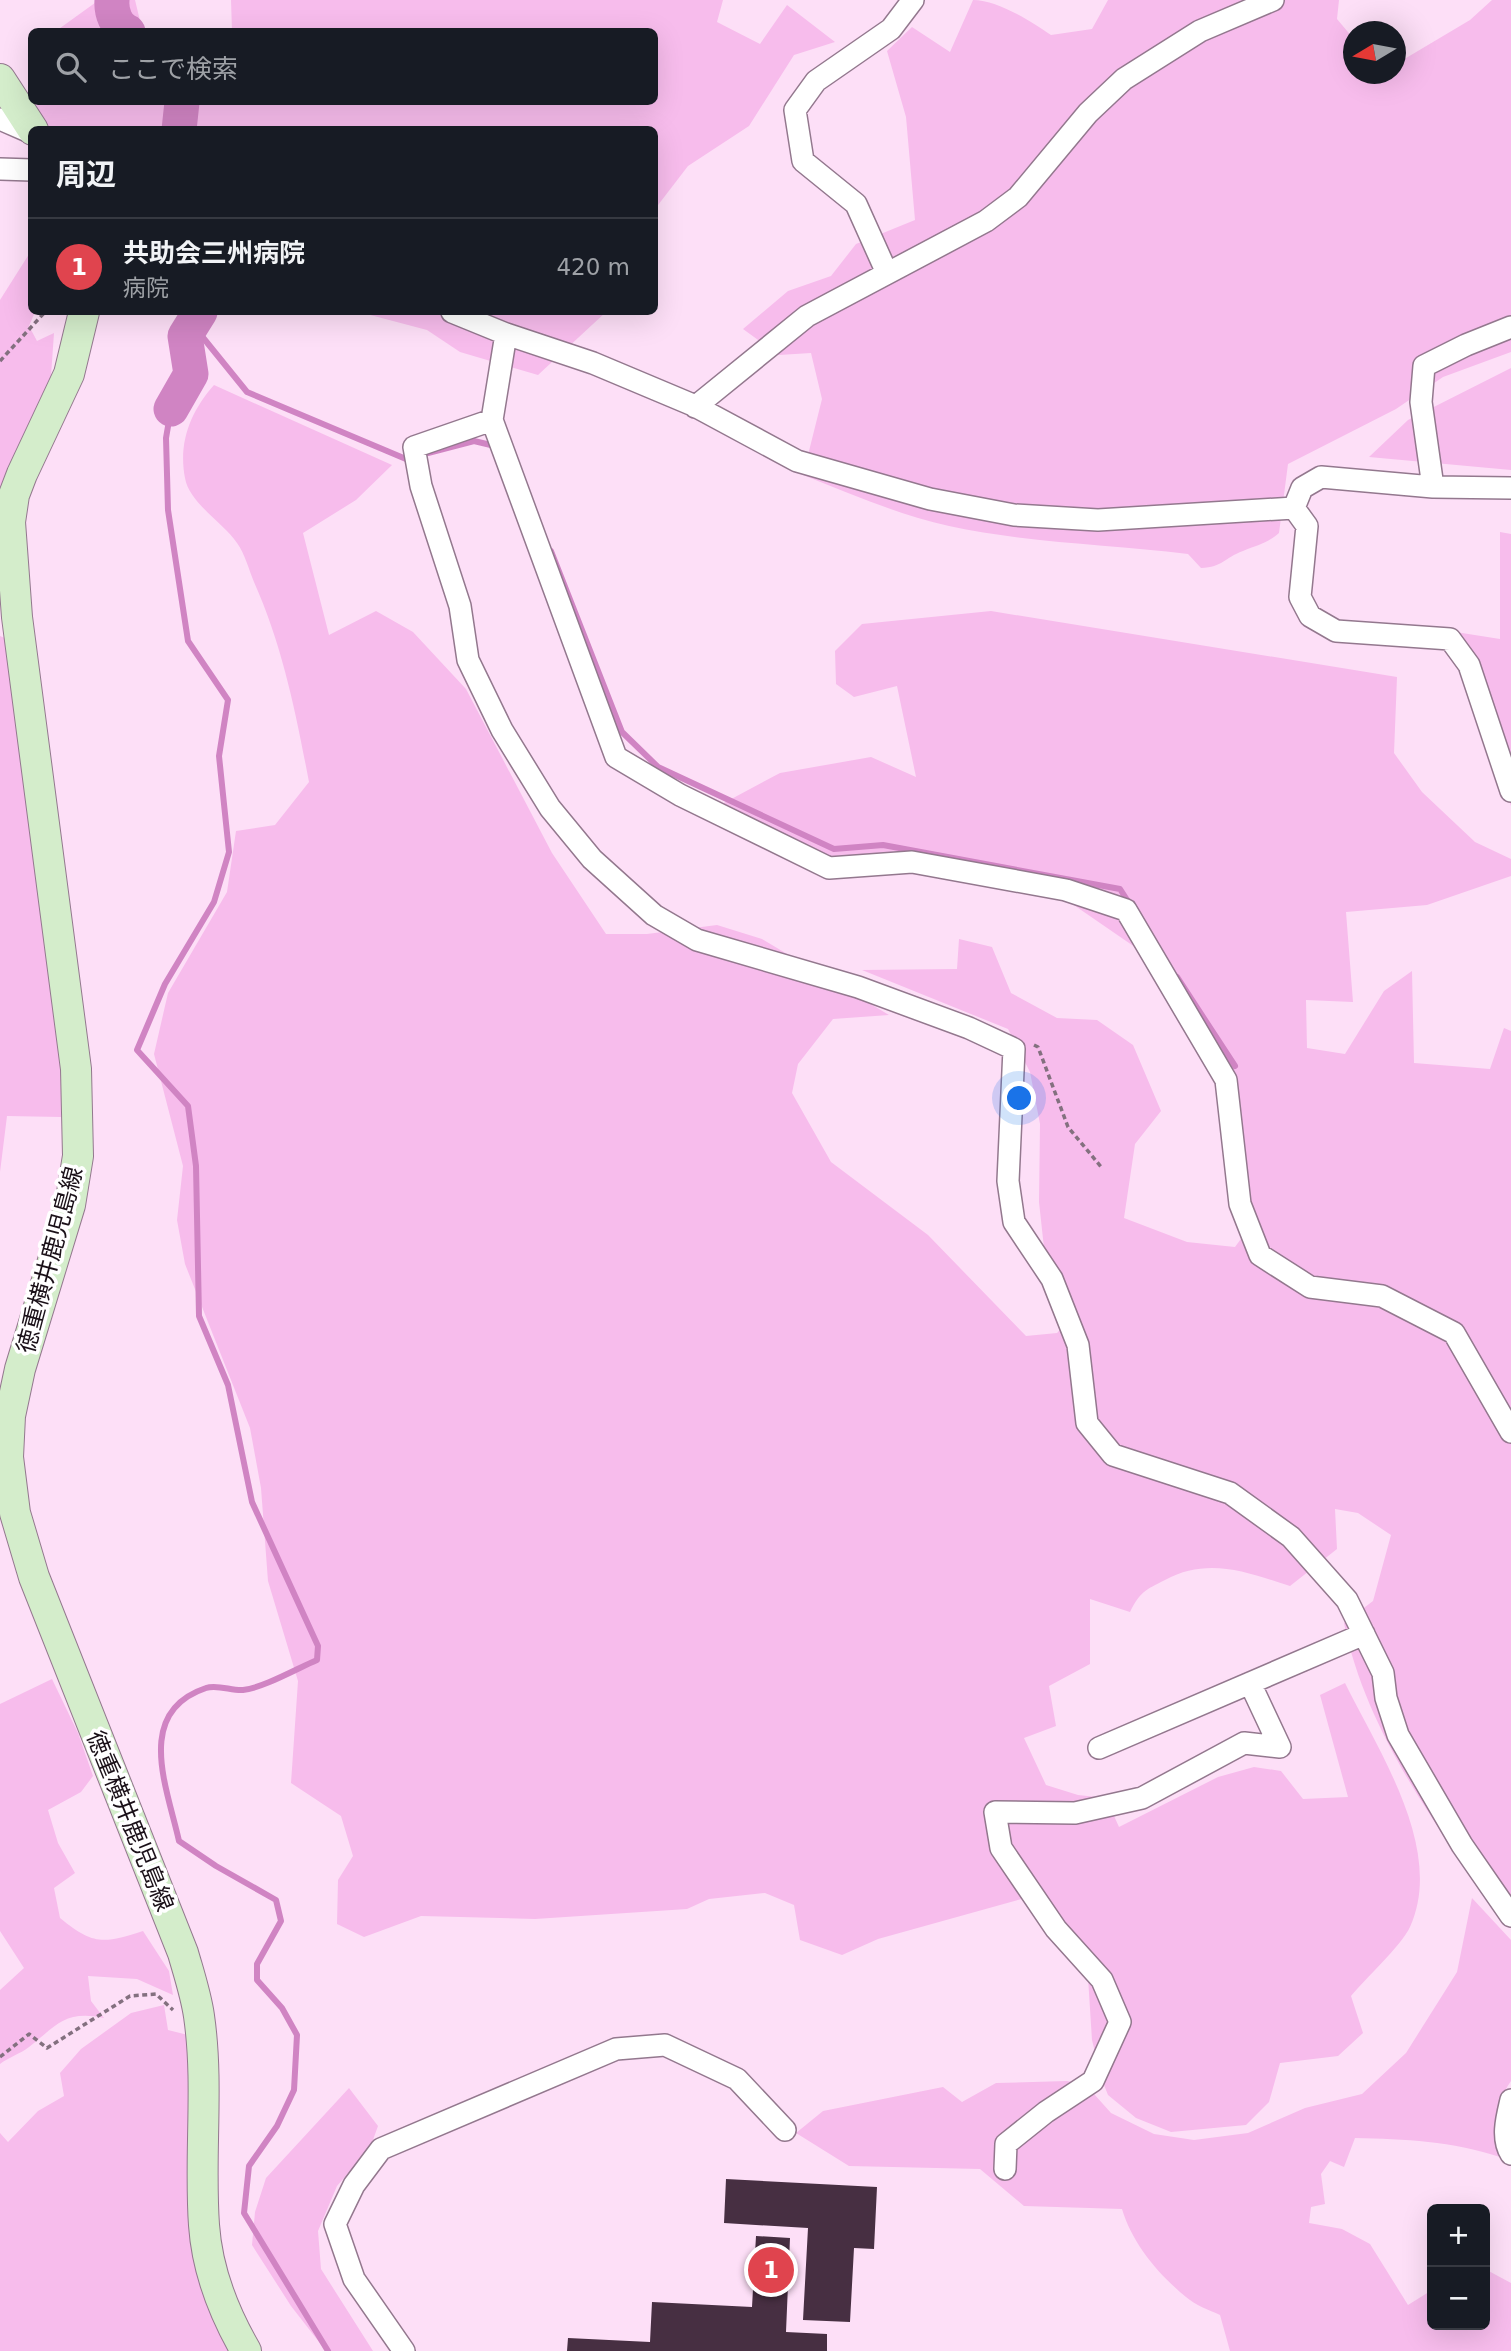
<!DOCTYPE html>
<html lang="ja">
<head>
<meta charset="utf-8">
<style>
	:root { --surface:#171b24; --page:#20242c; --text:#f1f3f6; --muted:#9ea1a6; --line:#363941; --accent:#db2777 }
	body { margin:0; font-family:"DejaVu Sans","Noto Sans JP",sans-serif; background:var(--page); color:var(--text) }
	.controls { position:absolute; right:21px; bottom:21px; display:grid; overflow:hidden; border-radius:10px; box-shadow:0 7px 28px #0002 }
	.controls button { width:63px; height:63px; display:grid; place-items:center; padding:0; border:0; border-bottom:2px solid var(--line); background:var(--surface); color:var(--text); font:35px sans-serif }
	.compass { position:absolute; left:1343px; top:21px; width:63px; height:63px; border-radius:50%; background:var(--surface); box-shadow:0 7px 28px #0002; rotate:260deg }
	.you { position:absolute; left:1020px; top:1099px; width:24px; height:24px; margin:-18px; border:5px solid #fff; border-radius:50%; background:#1a73e8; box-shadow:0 0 0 10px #1a73e833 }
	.badge { display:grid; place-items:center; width:46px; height:46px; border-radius:50%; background:var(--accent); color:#fff; font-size:23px; font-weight:700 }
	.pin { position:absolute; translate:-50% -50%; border:4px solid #fff; box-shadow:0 2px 7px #0006 }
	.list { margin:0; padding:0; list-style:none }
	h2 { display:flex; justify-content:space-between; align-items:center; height:91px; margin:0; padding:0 28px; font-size:30px }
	h2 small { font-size:23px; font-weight:400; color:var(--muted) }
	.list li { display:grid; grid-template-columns:46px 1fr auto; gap:21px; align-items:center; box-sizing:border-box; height:98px; padding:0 28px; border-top:2px solid var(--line) }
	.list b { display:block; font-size:26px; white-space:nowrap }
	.list p { margin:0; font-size:23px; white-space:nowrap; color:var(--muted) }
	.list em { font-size:23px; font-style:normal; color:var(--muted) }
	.icon { flex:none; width:38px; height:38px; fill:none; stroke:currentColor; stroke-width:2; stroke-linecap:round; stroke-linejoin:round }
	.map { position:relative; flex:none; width:1511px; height:2351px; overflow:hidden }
	.search { position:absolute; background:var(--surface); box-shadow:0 7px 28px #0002; left:28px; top:28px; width:630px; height:77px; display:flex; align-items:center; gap:18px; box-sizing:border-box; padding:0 24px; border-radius:10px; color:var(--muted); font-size:26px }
	.panel { position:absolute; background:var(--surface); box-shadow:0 7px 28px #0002; left:28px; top:126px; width:630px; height:189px; border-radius:10px }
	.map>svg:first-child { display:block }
	.green { fill:#f7bcec }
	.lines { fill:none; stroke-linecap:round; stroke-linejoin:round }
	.stream { stroke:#d084c3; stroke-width:6 }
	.river { stroke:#d084c3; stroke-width:35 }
	.building { fill:#472f42 }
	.street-casing { stroke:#93788e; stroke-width:24 }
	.secondary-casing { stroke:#93788e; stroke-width:32 }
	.path { stroke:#83707f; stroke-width:3.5; stroke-dasharray:5 3.5; stroke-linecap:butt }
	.street { stroke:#fff; stroke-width:21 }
	.secondary { stroke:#d4edcb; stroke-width:30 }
	.labels { text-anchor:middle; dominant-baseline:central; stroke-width:7; stroke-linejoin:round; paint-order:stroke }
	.street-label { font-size:24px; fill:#1a1018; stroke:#fff }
</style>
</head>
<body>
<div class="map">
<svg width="1511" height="2351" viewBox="0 0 1511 2351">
	<rect width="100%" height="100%" fill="#fddff7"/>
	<path class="green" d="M99,0H135L142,29L146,31H56Z
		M231,0H723L717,22L760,44L787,5L835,42L794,55L749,126L688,166L655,209L654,130H50L35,113L37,102H654V32L232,31Z
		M973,0C998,0 1030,21 1051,35L1092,29L1108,0H1339L1337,19L1353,38L1354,74H1396V64L1470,20L1492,0H1511V352L1443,377L1396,409L1288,464L1279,533C1266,544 1257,545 1243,551C1224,558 1223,567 1201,568L1188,554C1109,544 1027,543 949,526C899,515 851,494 803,475L822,399L811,353L779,355L743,329L788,291L831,276L856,244L915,220L906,117L887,51L912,27L950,52Z
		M31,251L32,312H35L29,326L37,341L54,333L51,376L30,421L2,507L0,526V300Z
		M359,312H606L538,375L460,352L427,330Z
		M1511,368V470L1369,457L1408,420Z
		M214,385L392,465L356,500L303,533L329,635L376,611L413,632L466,689L552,853L606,934H647L717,925L762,939L889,1015L833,1019L798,1064L792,1093L831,1162L928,1235L1026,1336L1057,1333L1077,1312L1044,1248L1039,1202L1040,1124L1030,1072L1008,1029L862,970L957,969L959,939L992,947L1011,993L1057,1018L1097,1020L1133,1045L1161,1111L1135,1144L1124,1218L1187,1242L1235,1247L1251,1225L1241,1175L1195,1012L1145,954L1068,901L951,873L870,870L779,847L722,804L780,773L871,757L916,777L897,686L854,697L836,684L835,651L862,624L991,611L1397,677L1394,753L1422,792L1475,842L1511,859V876L1427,905L1346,912L1353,1002L1306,1000L1307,1048L1345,1054L1384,991L1412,971L1414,1063L1490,1069L1504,1028L1511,1031V1925L1497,1913C1436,1825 1366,1731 1344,1623L1373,1601L1391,1535L1358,1513L1335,1509L1337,1549L1290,1586C1246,1572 1208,1557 1165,1580C1145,1590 1140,1592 1130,1612L1090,1599V1664L1049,1686L1056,1726L1024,1738L1046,1785L1078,1795L1106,1798L1119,1827L1218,1777L1254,1767L1281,1771L1303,1799L1348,1797L1320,1695L1345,1683C1379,1752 1445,1850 1410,1927C1401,1946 1365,1979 1351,1996L1363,2033L1338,2056L1280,2063L1269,2102L1246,2125L1171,2132L1136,2118L1108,2095L1102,2080L1092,2040L1086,1946L1032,1896L878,1939L842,1955L800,1940L794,1905L765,1893L709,1899L687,1909L535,1919L421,1916L364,1937L337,1924L338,1880L353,1856L341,1816L291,1783L298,1681L268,1581L261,1488L250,1428L185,1264L177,1220L183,1166L154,1054L168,993L227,892L236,831L275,825L309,782C296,714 283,647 254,582C249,570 245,554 237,543C225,524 189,503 185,478C178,442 191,411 214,385Z
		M1500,532L1511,534V806L1459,661L1424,627L1500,639Z
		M0,636L9,640L35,869L43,900L63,1073L61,1117L7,1116L0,1172Z
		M52,1679L78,1733L93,1776L81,1792L48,1810L58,1843L75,1873L54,1888L60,1918C93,1945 103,1944 143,1931L169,1971L173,1995L137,1979L88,1976L91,2001L104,2018C65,2010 57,2025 29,2047C20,2054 9,2057 0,2064V1990L24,1968L0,1931V1704Z
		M1472,1898L1511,1940V2081C1495,2102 1497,2133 1500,2157C1452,2141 1405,2139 1355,2138L1344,2167L1330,2161L1321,2174L1325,2204L1311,2207L1309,2223L1342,2229L1370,2244L1408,2305L1432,2290V2325H1485V2269L1511,2283V2351H1230L1220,2315C1209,2310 1195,2305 1186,2297C1158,2274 1132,2243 1122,2209L1024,2206L980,2169L849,2166L796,2133L823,2111L943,2087L962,2102L996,2083L1067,2081L1086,2085L1111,2113L1154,2134L1194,2140L1248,2133L1305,2108L1362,2094L1406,2053L1457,1972Z
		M164,2005L168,2030L188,2035L234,2351H0V2133L8,2142L38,2111L64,2096L60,2073L81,2049L131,2013Z
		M349,2088L378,2126L370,2148L337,2186L318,2231L321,2269L373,2351H326L291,2306L252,2245L255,2212L266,2178Z"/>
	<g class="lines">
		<path class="stream" d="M192,324L247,392L406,459L410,457
			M171,409L166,438L168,510L188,641L228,700L219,756L229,852L214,902L165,984L137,1050L188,1106L196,1166L199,1316L228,1385L252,1502L318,1646L317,1660C298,1668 263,1688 243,1690C232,1691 217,1684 206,1688C134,1712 167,1787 179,1841L216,1866L276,1900L281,1921L257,1964V1980L282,2008L297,2035L294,2090L277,2126L249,2166L244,2213L328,2351
			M428,453L474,441L495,446
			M551,551L622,732L658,767L834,849L883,845L1120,889L1129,903
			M1177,977L1235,1066"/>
		<path class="river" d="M112,0C111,12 116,27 128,32
			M179,130L182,102
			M171,409L191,374L185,336L200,312"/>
	</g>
	<path class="building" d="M726,2179L877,2187L874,2249L854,2248L850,2322L803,2320L808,2228L724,2223Z
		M756,2236L790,2238L786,2332L827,2334V2351H567L568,2338L650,2342L652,2302L752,2307Z"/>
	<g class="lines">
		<g class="street-casing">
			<path id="street" d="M0,119L32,133
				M0,169L32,170
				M887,273L856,204L803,161L795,110L816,81L891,29L913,0
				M452,312L506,334L593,363L693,405L797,461L930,499L1014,515L1098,520L1294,508L1302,488L1321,477L1433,487L1511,488
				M506,334L492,420L414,447L421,486L460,606L468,660L502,730L550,808L592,859L654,915L697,940L858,987L969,1028L1014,1049L1008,1181L1014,1222L1052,1279L1078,1345L1087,1423L1113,1455L1230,1493L1291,1537L1347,1600L1383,1673L1386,1698L1398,1735L1462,1845L1511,1916
				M695,407L807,316L986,221L1018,197L1088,113L1124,79L1200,31L1273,0
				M492,420L616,757L680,795L829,868L912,862L1066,890L1126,910L1226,1080L1240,1204L1260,1255L1310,1287L1382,1296L1454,1333L1511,1432
				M1433,487L1421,402L1424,366L1466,345L1511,327
				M1294,508L1307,526L1300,597L1310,616L1336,631L1450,639L1469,665L1511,791
				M1099,1748L1364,1634
				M1511,2100C1507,2117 1501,2138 1511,2154
				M1005,2169L1006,2144L1046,2112L1093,2081L1120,2022L1102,1980L1056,1929L1001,1848L995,1812L1075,1813L1142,1798L1244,1743L1280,1747L1250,1683
				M404,2351L354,2279L335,2224L354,2185L381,2149L616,2049L665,2045L737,2079L785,2130"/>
		</g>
		<g class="secondary-casing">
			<path id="secondary" d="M0,79L33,130
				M84,312L69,374L22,474L14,495L10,522L17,617L76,1069L78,1156L70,1205L20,1369L10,1416L8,1457L15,1513L34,1577L183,1953C189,1974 196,1995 199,2016C209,2085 199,2155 204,2225C207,2269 224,2313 246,2351"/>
		</g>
		<path class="path" d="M0,361L45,312
			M1034,1045L1038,1047L1068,1127L1102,1168
			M0,2057L29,2034L47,2048L130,1996L156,1994L173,2010"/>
		<use href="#street" class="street"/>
		<use href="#secondary" class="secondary"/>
	</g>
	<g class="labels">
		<g class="street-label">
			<text transform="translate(50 1260) rotate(-75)">徳重横井鹿児島線</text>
			<text transform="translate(130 1821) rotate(68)">徳重横井鹿児島線</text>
		</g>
	</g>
</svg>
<div class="controls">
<button>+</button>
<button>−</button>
</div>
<svg class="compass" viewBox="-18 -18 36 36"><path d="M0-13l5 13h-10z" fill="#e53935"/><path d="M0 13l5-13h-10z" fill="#9ea1a6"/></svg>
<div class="you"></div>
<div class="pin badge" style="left:771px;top:2270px;background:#e0444e">1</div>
<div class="search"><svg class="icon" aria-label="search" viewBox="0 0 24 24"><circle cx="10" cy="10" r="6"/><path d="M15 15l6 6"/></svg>ここで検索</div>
<section class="panel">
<h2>周辺<small></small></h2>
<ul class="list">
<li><span class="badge" style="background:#e0444e">1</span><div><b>共助会三州病院</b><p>病院</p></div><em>420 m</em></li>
</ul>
</section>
</div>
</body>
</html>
